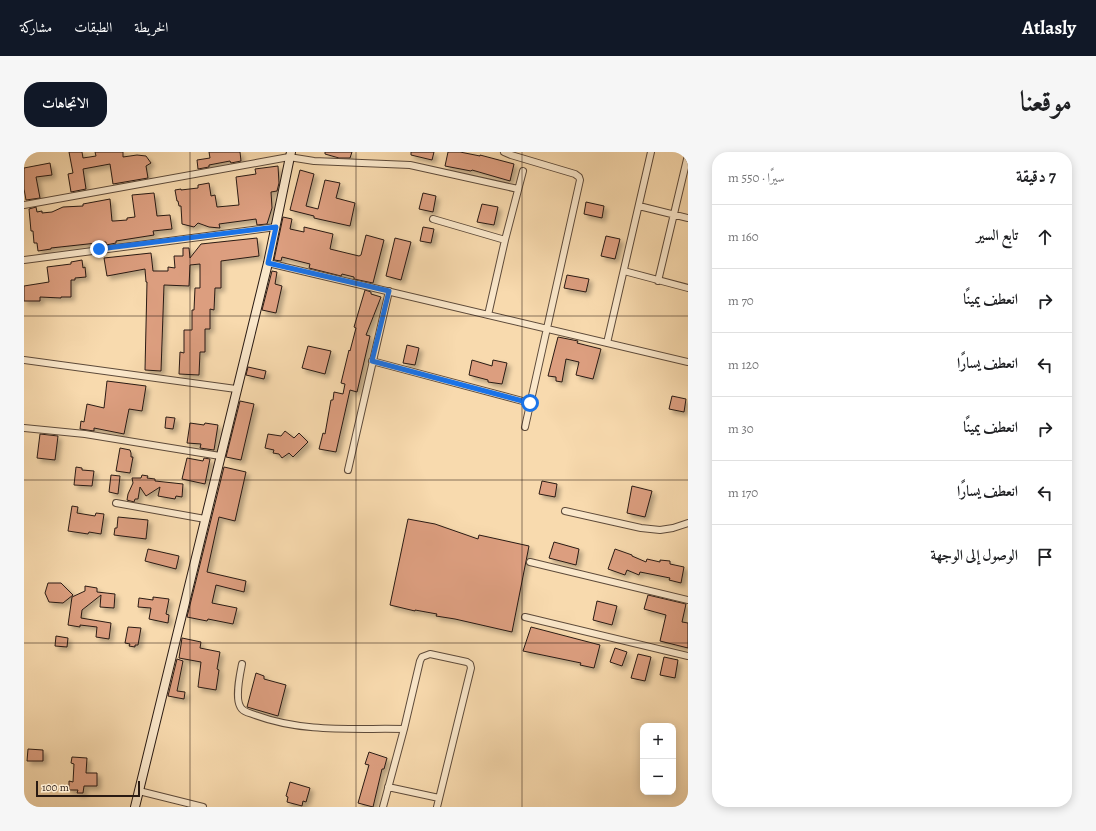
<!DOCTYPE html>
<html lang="ar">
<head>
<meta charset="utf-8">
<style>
	:root { --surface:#fff; --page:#f6f6f6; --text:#202124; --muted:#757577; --line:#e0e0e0; --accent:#111827 }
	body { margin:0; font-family:Alegreya,Amiri,serif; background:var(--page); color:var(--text); direction:rtl }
	.controls { position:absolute; right:12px; bottom:12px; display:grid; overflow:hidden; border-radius:8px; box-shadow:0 2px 10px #0003 }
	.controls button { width:36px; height:36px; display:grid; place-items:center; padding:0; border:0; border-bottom:1px solid var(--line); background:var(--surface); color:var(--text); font:20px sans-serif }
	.scale { position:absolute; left:12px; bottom:10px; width:104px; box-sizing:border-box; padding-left:4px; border:2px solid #291a13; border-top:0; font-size:11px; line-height:14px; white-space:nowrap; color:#291a13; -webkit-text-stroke:3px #fae7ca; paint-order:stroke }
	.stop { position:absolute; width:12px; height:12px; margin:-9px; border:3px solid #1a73e8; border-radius:50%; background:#fff }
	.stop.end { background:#1a73e8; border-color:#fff; box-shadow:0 1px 4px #0008 }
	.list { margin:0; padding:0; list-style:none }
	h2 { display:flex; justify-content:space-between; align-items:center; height:52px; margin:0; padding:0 16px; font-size:17px }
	h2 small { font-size:13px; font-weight:400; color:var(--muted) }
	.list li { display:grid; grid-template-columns:26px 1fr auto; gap:12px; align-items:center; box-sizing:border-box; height:64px; padding:0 16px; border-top:1px solid var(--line) }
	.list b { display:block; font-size:15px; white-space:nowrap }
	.list em { font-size:13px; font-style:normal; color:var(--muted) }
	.icon { flex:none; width:22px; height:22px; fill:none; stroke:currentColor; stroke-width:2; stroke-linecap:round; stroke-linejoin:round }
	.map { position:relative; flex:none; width:664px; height:655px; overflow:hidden; direction:ltr; border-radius:16px }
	header { display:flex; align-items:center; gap:24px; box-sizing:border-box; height:56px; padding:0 20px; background:var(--accent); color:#fff }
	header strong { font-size:19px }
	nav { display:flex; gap:22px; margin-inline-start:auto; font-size:14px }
	.intro { display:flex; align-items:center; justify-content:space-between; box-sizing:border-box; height:96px; padding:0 24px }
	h1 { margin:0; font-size:28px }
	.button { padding:10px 18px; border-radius:16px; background:var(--accent); color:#fff; font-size:14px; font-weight:700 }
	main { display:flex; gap:24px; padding:0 24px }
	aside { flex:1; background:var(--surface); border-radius:16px; box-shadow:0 2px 10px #0003 }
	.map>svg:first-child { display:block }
	.building { fill:#dc9e7f; stroke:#291a13; filter:url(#shadow) }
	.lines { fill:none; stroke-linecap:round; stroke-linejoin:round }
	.minor-casing { stroke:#5d4a3a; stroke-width:8 }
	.secondary-casing { stroke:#291a13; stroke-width:10 }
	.minor { stroke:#fae7ca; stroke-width:6 }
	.secondary { stroke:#fae7ca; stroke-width:8 }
	.route { stroke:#1a73e8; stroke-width:5 }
	.grid { fill:none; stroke:#291a13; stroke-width:1; stroke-opacity:0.55 }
</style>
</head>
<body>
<header>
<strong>Atlasly</strong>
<nav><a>الخريطة</a><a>الطبقات</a><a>مشاركة</a></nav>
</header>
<div class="intro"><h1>موقعنا</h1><a class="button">الاتجاهات</a></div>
<main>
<aside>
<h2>7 دقيقة<small>سيرًا · 550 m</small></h2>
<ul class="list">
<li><svg class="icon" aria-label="ahead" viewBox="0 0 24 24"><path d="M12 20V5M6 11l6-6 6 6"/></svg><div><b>تابع السير</b></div><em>160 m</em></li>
<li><svg class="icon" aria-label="right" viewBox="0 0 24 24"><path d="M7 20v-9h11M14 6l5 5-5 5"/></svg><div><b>انعطف يمينًا</b></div><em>70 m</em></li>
<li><svg class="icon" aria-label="left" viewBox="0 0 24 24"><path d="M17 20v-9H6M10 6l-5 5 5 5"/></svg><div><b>انعطف يسارًا</b></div><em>120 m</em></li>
<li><svg class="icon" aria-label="right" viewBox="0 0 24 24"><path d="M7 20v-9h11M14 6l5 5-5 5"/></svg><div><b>انعطف يمينًا</b></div><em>30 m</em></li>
<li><svg class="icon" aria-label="left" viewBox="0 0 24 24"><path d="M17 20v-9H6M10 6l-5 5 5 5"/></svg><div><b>انعطف يسارًا</b></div><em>170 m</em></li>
<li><svg class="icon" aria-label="arrive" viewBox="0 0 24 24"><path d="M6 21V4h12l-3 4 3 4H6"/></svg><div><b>الوصول إلى الوجهة</b></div></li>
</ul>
</aside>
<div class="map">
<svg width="664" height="655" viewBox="0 0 664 655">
	<defs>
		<filter id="shadow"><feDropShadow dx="3.5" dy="3.5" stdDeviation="2" flood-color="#0004"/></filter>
	</defs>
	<rect width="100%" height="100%" fill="#f8daae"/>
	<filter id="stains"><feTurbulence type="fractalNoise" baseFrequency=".005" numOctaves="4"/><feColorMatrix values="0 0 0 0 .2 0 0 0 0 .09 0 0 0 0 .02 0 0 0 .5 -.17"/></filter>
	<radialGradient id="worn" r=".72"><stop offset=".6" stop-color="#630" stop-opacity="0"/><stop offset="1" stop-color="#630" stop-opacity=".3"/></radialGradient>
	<path class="building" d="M45,0H58L59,6L72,4L71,0H99V5L113,3L122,4L127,11L122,14L124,26L89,32L86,12L59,17L62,37L47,40L44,22L49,21Z
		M185,0H216L217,9L207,11L206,9L185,13V15L174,17L173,8L186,6Z
		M301,0H328L326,6H315L301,2Z
		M387,0H410L408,8L387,3Z
		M424,0H436L456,4V3L490,12L486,29L448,18L447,19L421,14Z
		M26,11L28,23L12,25L16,46L2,48L0,37V16Z
		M254,14L255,31L253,39L247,40L248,56L243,72L233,73L232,67L195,72L196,76L185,75L174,71L170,75L158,72L157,54H155L154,49H153L151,38L157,37V38L174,36V33L185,31L187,44L191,43L193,55L215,53L212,25L232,22L231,17Z
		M276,18L290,22L282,54L294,57L301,28L316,31L312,46L331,51L326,74L290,66V64L266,58Z
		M130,41L133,64L146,63L148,77L129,79L130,83L92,89V91L82,93V90L27,96V97L14,99L13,91H10L9,79H7L5,57L12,55L13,60L18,59V61L28,60L39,55L59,54V52L86,47L88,69H90L103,68V66L111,65L108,43Z
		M399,41L412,44L409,60L395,57Z
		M562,50L580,54L578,66L560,62Z
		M458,52L474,55L470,73L453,70Z
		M259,65L268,67L266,77L280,80V75L309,82L306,97L335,104L337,103L342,83L360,88L349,131L330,127V125L318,122L317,124L285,116L286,112L258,105L257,109L250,108Z
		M399,75L410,77L407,91L396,89Z
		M582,84L596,87L591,107L577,104Z
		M233,86L235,104L197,109V136H191L190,158L186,157V177H181V200H176L175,223L155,222L156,200L160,201V178H168V158H170L171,136H176V112L166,113L165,134L140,133L137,219L121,218L123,130H122L121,117L83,124L80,106L127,101L129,119H144V115L151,116L150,104H159V96H165L166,106L177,92Z
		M371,86L387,90L377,128L362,124Z
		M58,108L59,116L61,115L62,125L51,126V128H47V145H37V146L16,145V149H0V134L25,130L23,115L47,112V110Z
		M248,119L253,120L251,132L258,134L252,161L238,158Z
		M543,123L565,127L562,140L540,136Z
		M341,138L347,140V142L357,145L342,183L346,184L333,240L326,238L312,300L295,297L299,281L301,282L307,248H309L310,240L319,242L321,232L317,231L325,198L326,199L332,176L330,175Z
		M534,185L554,189L553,191L577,197L569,227L552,223L555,210L542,207L538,230L532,229V225L524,224Z
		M383,193L395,196L391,213L379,211Z
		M284,194L307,199L301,222L278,216Z
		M448,208L468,214L469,208L483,211L478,232L464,230V228L445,223Z
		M224,215L242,219L240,227L222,223Z
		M83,229L122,234L118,259L105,257L100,282L70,276V279L56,277L57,269L60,270L63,252L80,256Z
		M648,244L662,247L660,260L645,257Z
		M216,249L230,252L217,308L202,305Z
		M142,265L151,266L149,277L141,276Z
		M166,271L180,273L181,271L194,273L190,298L176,296L177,292L163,291Z
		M261,279L270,286L275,281L284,290L269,305L265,301L258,306L255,302L249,301L250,298L241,296L244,282L257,284Z
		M16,282L34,284L31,308L13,306Z
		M96,296L106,298L107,301V305H109L106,321L92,319Z
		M163,306L179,309L180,306L186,307L181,332L158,327Z
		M52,315L58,316V318L70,319L68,334L50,333Z
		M200,315L222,320L211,369L195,365L183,420L222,429L220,440L192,433L188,451L213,456L209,472L184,467L183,469L163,465Z
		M87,323L96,324L94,342L85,340Z
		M118,323L124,324L123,326L131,327V329L159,332L158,345L152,344L151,347L134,344L136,335L122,344L116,335L114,347H111L110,350L103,348L104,342L109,331L108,326H117Z
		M518,329L533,332L531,345L515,342Z
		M608,334L628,339L621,365L603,361Z
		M48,354L54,355L53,361L71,364L72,361L80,362L77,382L65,380L64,382L44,379Z
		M94,365L124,368L122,387L90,383L91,376H93Z
		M384,367L411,372L454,387L455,383L505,394L488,480L431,467L412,464L413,462L391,458V459L366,453Z
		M530,390L555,397L552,413L525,406Z
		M124,397L155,404L152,417L121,409Z
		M591,397L608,403V404L622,410L623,407L636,410V408L646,409V412L660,415L657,431L645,428L646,426L616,420L615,423L603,418L601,423L584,417Z
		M24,431H37L49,443L39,451L25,450L21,441Z
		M61,434L73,436V440L91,442L90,456L76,455L77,443L58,458L57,466L87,471L85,487L72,485L73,475L56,473V475L44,473L48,445L61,439Z
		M624,443L662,452L658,470L664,471V496L636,489L642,463L620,457Z
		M129,445L145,447L142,462L145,463L144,471L125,467L127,456L114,455L115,446L129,448Z
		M573,449L593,454L588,473L569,468Z
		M104,475L117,476L114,493H111V495L105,494L106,492L101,491Z
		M507,475L576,493L570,516L556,513L557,511L499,499Z
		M32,484L44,486L43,495L31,494Z
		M158,486L177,490L176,496L196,500L193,517L195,518L192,538L174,535L177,510L155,506Z
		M591,496L603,500L598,514L586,510Z
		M614,502L627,505L621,529L607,526Z
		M640,505L654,508L651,526L636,523Z
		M153,507L159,509L153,539L161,540L160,547L144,544Z
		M232,521L240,524V527L262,533L254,564L223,555Z
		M4,597L19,598V609H3Z
		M345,600L363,606L360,617H358L349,655L334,651L345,613L341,612Z
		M48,605L63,606L62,621H73V634H60L59,641H53L54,638H45V629L49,630L50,612L47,611Z
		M266,630L286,636L282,650L279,649L278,654L263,650L264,645L262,644Z"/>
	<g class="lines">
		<g class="minor-casing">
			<path id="minor" d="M480,0L487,3L551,22L555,25L556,28L501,275
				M0,53L265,5L290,9L386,13L494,37
				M615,54L664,66
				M409,67L481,88
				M0,108L252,75
				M244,111L664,210
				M600,119L664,136
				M634,129L664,3
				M464,163L481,88L499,19
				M583,191L627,0
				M0,208L212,237
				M348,209L506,251
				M0,276L61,282L196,304
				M324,318L365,139
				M92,351L181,367
				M541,359L617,376L636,378L649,376L664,371
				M506,410L664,448
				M501,465L664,504
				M218,512C216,522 211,545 216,554C218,560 226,561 231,563C280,581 329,576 380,577
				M364,635L415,646
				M115,639L179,655
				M359,655L380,577L396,509L398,505L406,502L443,510L446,512L447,516L413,655"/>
		</g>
		<g class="secondary-casing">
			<path id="secondary" d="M111,655L244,111L267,0"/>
		</g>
		<use href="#minor" class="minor"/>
		<use href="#secondary" class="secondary"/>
	</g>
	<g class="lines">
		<path class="route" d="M75,97L252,75L244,111L365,139L348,209L506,251"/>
	</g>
	<path class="grid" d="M166,0V655M332,0V655M498,0V655M0,164H664M0,328H664M0,491H664"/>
	<rect width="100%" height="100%" filter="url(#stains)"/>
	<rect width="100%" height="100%" fill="url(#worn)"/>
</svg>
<div class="controls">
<button>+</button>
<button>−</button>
</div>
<div class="scale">100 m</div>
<div class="stop" style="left:506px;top:251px"></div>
<div class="stop end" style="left:75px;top:97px"></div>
</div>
</main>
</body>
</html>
